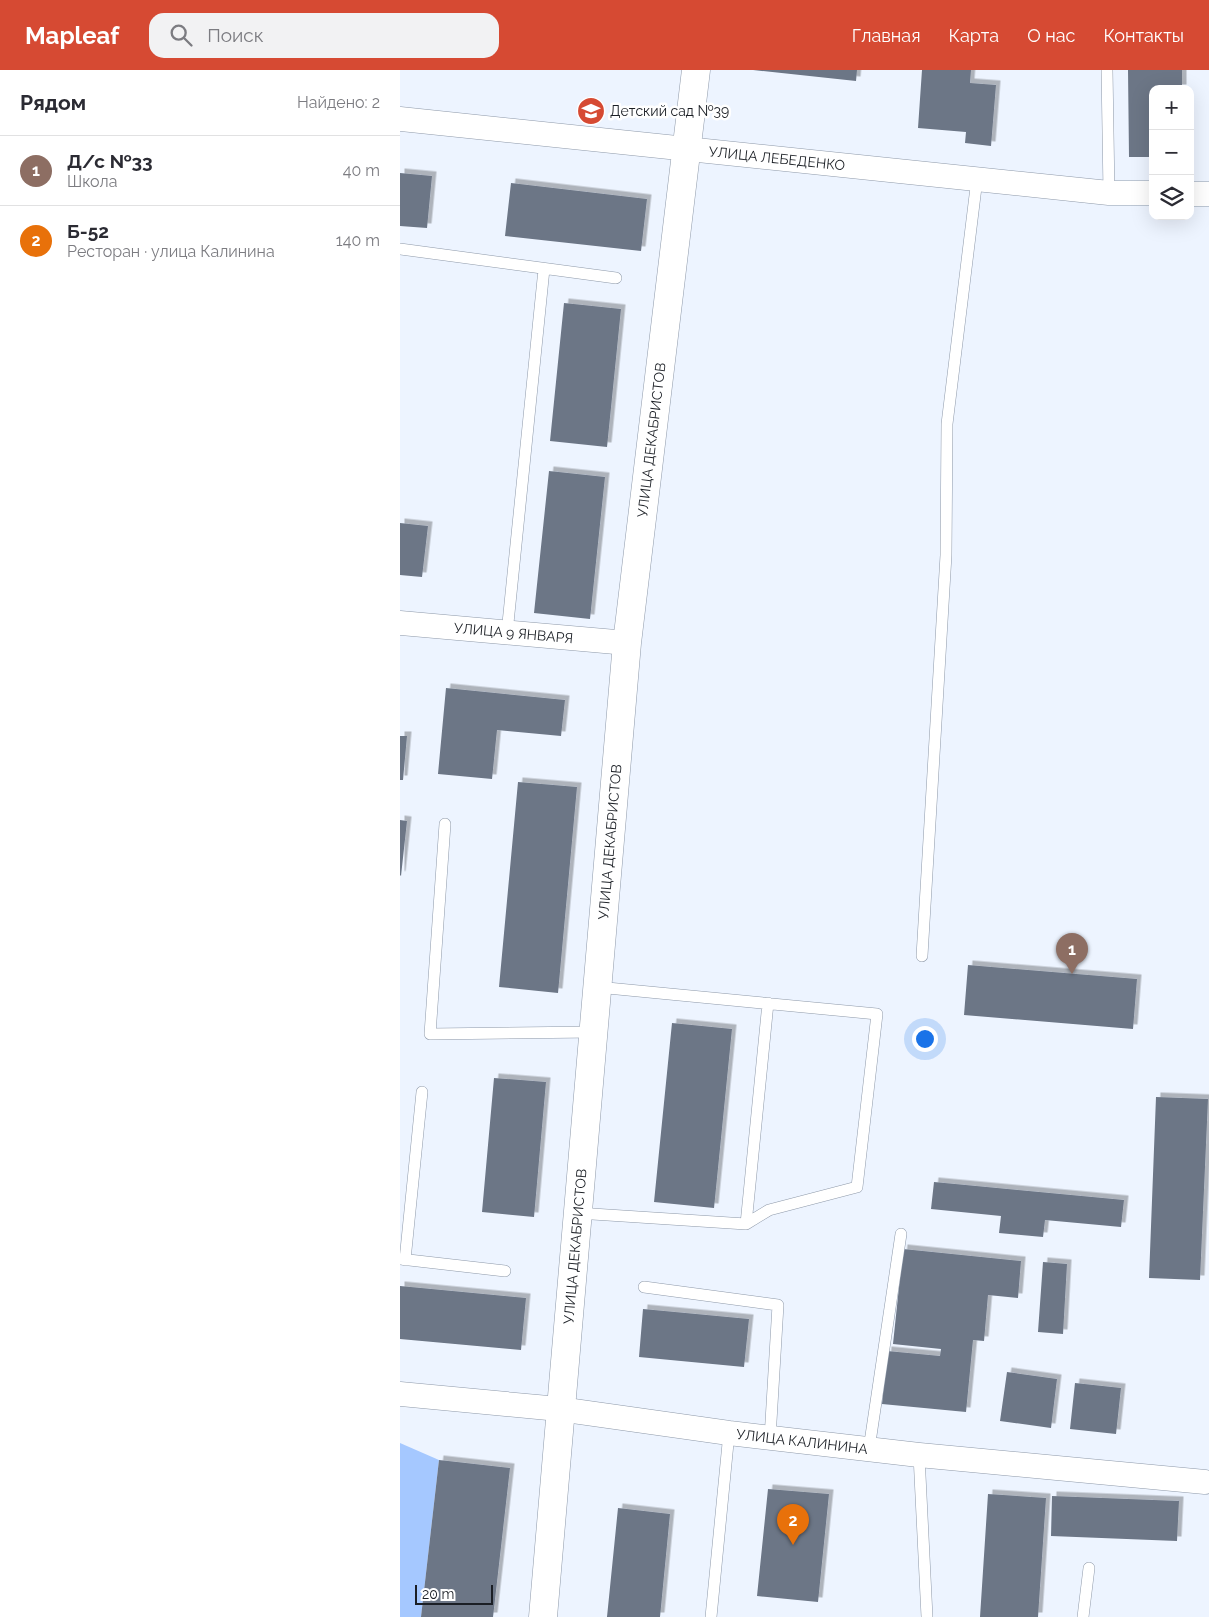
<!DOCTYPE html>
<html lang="ru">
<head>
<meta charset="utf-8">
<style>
	:root { --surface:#fff; --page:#f2f2f3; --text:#2b2b33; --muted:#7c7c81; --line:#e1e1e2; --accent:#d64a33 }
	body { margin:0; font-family:Raleway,sans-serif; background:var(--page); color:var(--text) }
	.controls { position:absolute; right:15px; top:15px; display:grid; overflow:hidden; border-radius:10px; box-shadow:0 5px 20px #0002 }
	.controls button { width:45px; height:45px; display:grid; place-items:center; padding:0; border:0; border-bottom:1px solid var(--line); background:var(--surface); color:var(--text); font:25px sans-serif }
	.scale { position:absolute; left:15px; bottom:12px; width:78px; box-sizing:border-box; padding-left:5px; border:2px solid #1b1f25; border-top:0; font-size:14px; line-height:18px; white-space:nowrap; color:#1b1f25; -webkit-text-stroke:4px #fff; paint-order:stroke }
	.you { position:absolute; left:524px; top:968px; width:18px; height:18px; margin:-12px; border:4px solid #fff; border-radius:50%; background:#1a73e8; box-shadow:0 0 0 8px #1a73e833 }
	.badge { display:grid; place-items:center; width:32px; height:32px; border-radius:50%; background:var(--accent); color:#fff; font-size:16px; font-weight:700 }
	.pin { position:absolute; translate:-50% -41px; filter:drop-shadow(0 1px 2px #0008) }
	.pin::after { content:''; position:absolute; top:26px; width:18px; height:15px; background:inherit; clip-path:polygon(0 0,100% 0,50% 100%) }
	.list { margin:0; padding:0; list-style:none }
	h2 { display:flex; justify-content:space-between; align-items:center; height:65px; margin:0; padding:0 20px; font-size:21px }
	h2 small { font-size:16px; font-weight:400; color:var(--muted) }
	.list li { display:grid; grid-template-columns:32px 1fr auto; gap:15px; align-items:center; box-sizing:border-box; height:70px; padding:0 20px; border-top:1px solid var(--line) }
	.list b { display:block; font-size:19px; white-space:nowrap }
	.list p { margin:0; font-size:16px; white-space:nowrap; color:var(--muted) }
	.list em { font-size:16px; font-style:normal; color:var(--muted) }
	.icon { flex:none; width:28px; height:28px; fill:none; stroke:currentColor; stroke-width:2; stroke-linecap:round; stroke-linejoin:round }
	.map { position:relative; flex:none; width:809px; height:1547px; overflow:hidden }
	header { display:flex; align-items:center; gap:30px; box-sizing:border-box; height:70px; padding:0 25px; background:var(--accent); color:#fff }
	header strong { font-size:24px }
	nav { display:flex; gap:28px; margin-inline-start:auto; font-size:18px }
	.search { width:350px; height:45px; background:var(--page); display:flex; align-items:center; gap:12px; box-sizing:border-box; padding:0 18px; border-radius:15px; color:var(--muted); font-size:19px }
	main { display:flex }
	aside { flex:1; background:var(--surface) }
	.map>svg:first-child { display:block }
	.green { fill:#a5c8ff }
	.building { fill:#6c7686; filter:url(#shadow) }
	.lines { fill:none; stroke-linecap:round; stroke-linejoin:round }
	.lane-casing { stroke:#8e99a9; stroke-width:12 }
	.street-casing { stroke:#8e99a9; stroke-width:25 }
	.secondary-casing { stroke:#8e99a9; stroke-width:29 }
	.lane { stroke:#fff; stroke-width:11 }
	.street { stroke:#fff; stroke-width:24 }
	.secondary { stroke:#fff; stroke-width:28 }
	.labels { text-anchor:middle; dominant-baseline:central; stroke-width:5; stroke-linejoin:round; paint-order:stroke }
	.poi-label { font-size:14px; fill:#1b1f25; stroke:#fff; text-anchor:start }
	.street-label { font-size:14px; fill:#1b1f25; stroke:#fff }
</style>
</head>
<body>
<header>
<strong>Mapleaf</strong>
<div class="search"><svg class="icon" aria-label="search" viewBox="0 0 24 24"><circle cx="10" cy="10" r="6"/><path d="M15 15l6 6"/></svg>Поиск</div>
<nav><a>Главная</a><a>Карта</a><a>О нас</a><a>Контакты</a></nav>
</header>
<main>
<aside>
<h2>Рядом<small>Найдено: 2</small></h2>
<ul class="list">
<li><span class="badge" style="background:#8d6e63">1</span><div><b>Д/с №33</b><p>Школа</p></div><em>40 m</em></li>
<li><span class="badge" style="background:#e8710a">2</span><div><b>Б-52</b><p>Ресторан · улица Калинина</p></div><em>140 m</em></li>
</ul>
</aside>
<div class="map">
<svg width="809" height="1547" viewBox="0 0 809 1547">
	<defs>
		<filter id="shadow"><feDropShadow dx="4.5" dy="-4.5" stdDeviation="0" flood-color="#0004"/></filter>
	</defs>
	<rect width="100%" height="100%" fill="#edf4ff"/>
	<path class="green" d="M0,1373L39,1390L21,1547H0Z"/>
	<path class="building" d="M353,0H457L456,11Z
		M522,0H571L570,13L596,15L591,76L565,73L566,62L518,58Z
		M728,0H782V19H753V87H729Z
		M0,103L32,106L27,158L0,156Z
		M111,113L247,129L241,181L105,166Z
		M164,233L221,239L207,377L150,371Z
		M149,401L205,407L190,549L134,543Z
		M0,453L28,456L22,507L0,505Z
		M46,618L165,630L161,666L97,660L92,709L38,704Z
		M0,666H7L3,710H0Z
		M118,712L177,717L158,923L99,917Z
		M0,750L7,751L1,806L0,805Z
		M568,895L737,909L733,959L564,945Z
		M272,953L332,959L314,1138L254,1132Z
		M94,1008L146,1012L134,1147L82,1142Z
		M756,1027L808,1029L800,1210L749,1208Z
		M534,1112L724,1130L721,1157L645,1150L643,1167L599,1163L601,1146L531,1139Z
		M503,1179L621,1191L618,1228L588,1225L584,1271L573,1270L566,1342L482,1334L487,1281L540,1286L541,1279L493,1274Z
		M643,1192L667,1194L663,1264L638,1262Z
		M0,1216L126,1228L121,1280L0,1269Z
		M243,1239L349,1249L344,1297L239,1287Z
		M607,1302L657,1309L651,1358L600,1351Z
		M675,1313L721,1318L716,1364L670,1359Z
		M39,1390L110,1398L93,1547H21Z
		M368,1419L429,1424L418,1532L357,1526Z
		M588,1424L646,1428L638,1547H580Z
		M652,1426L779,1431L777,1471L651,1466Z
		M218,1438L270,1444L260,1547H207Z"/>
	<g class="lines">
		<g class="lane-casing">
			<path id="lane" d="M707,0L709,123
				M0,179L216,208
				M107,563L144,199
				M45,754L30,964L193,962
				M522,886L546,485L547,354L577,109
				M177,1143L346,1154L369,1140L457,1117L477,944L197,917
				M346,1154L368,933
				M0,1189L105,1201
				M5,1190L22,1022
				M244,1217L378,1235L370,1368
				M469,1379L501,1164
				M519,1385L527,1547
				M311,1547L329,1363
				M683,1547L689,1498"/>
		</g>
		<g class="street-casing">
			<g id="street">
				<path id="s1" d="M0,49L709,123H753"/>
				<path d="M790,124H809"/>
				<path id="s2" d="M0,553L227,573"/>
				<path id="s3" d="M0,1324L159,1339L329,1363L519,1385L805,1412"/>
			</g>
		</g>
		<g class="secondary-casing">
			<g id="secondary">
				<path id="s4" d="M143,1547L227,573L296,0"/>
			</g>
		</g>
		<use href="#lane" class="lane"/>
		<use href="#street" class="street"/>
		<use href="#secondary" class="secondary"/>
	</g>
	<defs>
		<g id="school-disc" transform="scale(1.4375)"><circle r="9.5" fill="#d64a33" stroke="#fff"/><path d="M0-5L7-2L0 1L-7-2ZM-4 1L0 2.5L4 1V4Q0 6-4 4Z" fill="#fff"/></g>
	</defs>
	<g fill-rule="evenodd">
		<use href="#school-disc" x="191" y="41"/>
	</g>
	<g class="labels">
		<g class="poi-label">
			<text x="210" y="41">Детский сад №39</text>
		</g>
		<g class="street-label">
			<text stroke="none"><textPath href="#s1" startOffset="379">УЛИЦА ЛЕБЕДЕНКО</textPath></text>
			<text stroke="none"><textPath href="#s4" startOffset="1182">УЛИЦА ДЕКАБРИСТОВ</textPath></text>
			<text stroke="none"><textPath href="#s2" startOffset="114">УЛИЦА 9 ЯНВАРЯ</textPath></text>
			<text stroke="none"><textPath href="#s4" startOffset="778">УЛИЦА ДЕКАБРИСТОВ</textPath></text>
			<text stroke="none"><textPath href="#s4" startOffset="372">УЛИЦА ДЕКАБРИСТОВ</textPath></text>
			<text stroke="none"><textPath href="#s3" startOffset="405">УЛИЦА КАЛИНИНА</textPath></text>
		</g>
	</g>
</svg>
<div class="controls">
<button>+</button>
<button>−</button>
<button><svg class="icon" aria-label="layers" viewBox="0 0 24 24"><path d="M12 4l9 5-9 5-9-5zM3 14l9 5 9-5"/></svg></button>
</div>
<div class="scale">20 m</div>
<div class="you"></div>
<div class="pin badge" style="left:672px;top:904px;background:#8d6e63">1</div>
<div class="pin badge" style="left:393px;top:1475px;background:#e8710a">2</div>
</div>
</main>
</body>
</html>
